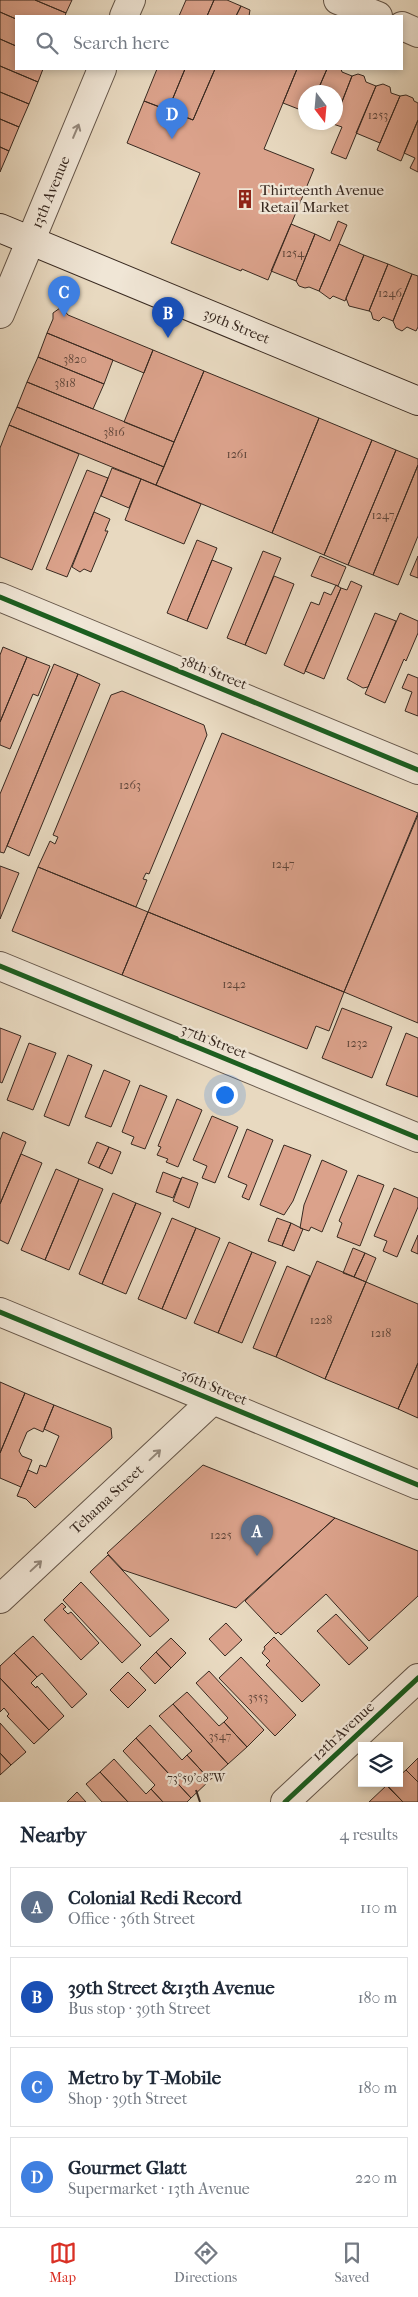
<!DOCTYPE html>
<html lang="en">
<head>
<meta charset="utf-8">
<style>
	:root { --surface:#fff; --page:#f6f6f7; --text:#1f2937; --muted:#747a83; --line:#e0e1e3; --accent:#d93025 }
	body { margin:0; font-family:"IM FELL French Canon",serif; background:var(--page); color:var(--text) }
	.controls { position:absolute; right:15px; bottom:15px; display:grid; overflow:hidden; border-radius:0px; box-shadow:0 2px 8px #0003 }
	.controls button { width:45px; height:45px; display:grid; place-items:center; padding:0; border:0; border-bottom:1px solid var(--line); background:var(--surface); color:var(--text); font:25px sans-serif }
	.compass { position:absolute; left:298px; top:85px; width:45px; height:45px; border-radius:50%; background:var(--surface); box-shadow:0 2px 8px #0003; rotate:164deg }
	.you { position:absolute; left:224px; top:1094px; width:18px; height:18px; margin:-12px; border:4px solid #fff; border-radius:50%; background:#1a73e8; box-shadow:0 0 0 8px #1a73e833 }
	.badge { display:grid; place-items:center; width:32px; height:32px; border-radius:50%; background:var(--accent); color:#fff; font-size:16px; font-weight:700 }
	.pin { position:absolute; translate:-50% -41px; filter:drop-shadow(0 1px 2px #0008) }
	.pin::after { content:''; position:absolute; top:26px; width:18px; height:15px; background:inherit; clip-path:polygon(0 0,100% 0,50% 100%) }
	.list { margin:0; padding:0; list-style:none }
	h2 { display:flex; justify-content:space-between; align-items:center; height:65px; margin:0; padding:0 20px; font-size:21px }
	h2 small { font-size:16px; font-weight:400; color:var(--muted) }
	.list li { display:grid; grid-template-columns:32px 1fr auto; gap:15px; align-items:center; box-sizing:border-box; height:80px; margin:0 10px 10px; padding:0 10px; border:1px solid var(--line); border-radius:0px }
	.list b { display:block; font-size:19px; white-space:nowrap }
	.list p { margin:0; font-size:16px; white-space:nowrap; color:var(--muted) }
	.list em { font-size:16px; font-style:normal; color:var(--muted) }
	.icon { flex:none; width:28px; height:28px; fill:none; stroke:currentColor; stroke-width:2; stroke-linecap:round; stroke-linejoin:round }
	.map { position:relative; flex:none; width:418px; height:1802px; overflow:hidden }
	.search { position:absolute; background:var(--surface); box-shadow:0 2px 8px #0003; left:15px; right:15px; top:15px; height:55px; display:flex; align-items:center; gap:12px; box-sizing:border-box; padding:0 18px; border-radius:0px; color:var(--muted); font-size:19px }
	.sheet { height:425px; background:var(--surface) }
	nav { display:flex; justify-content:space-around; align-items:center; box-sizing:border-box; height:70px; border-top:1px solid var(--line); background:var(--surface); font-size:14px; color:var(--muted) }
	nav a { display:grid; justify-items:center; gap:2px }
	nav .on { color:var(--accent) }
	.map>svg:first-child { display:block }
	.building { fill:#dba28b; stroke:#382920 }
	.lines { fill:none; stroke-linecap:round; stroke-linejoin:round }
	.street-casing { stroke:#645548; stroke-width:30 }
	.secondary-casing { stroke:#382920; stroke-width:30 }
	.street { stroke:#f0e6d6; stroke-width:28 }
	.secondary { stroke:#f0e6d6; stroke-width:28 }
	.cycleway-casing { stroke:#f0e6d6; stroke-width:8 }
	.cycleway { stroke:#1b5e20; stroke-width:5 }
	.oneway { stroke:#94887b }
	.ticks { fill:none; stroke:#382920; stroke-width:2 }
	.labels { text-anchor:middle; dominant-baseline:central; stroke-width:4.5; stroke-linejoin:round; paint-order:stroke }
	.number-label { font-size:12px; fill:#61473b }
	.poi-label { font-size:15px; fill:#382920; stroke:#f0e6d6; text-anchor:start }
	.street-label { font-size:15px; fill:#382920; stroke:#f0e6d6 }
	.ticks-label { font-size:12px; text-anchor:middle; fill:#382920; stroke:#f0e6d6; stroke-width:4.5; stroke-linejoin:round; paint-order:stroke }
</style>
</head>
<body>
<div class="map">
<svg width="418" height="1802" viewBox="0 0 418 1802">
	<rect width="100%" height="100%" fill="#e8d9c0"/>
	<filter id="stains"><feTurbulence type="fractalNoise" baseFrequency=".004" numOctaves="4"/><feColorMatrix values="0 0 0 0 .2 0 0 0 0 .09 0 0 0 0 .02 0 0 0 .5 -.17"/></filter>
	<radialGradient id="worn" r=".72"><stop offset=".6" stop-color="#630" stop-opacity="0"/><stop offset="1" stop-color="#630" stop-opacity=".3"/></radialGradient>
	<path class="building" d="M0,0H35L66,13L65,16H16V19L0,12Z
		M35,0H72L66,13Z
		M186,0H214L207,16H179Z
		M214,0H227L241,6L236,16H207Z
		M241,6L250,10L249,16H236Z
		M0,12L16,19V46L0,39Z
		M0,39L16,46V69H43L38,82L0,66Z
		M0,66L38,82L29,104L0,92Z
		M157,69H185L168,110L144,101Z
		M185,69H215L193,120L168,110Z
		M215,69H297L264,149L314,169L268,280L242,269L241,271L171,243L200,173L127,143L144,101L193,120Z
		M297,69H327L317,92H306V112L283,103Z
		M327,69H341L342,72L352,76L336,117V92H317Z
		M358,74L364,76L366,82L376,86L346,159L331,153L342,127L333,124L336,122V117L352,76Z
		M383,84L390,87L391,93L400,96L380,143L356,133L376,86Z
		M0,92L29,104L19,127L0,119Z
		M406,95L413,98L414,101L418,103V120L401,161L377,150L400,96Z
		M0,119L19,127L9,151L0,147Z
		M418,120V172L410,168L415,158L404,153Z
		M0,147L9,151L0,172Z
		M338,221L347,225L319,291L309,287L305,288L299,286L296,281L315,234L330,241Z
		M291,224L315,234L296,281L271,271Z
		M339,244L364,255L345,301L333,296L330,299L319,291Z
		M364,255L388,264L369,311L349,306L346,298Z
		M388,264L412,274L393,321L383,317L379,321L373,319L371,312L369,311Z
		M412,274L418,276V327L416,331L407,327L402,331L396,328L393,321Z
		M60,308L64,310L68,315L153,350L144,373L47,333L53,319V313Z
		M47,333L113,360L104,384L38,357Z
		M153,350L204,371L174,442L124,422Z
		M38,357L104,384L93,409L27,382Z
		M204,371L319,418L272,533L156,485Z
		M27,382L174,442L164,467L17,407Z
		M17,407L164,467L156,485L9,425Z
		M319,418L372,440L324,555L272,533Z
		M9,425L79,454L32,570L0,557V448Z
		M372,440L396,450L348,565L324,555Z
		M396,450L418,459V465L373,575L348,565Z
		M418,465V536L398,585L373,575Z
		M112,468L141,479L129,508L101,496Z
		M87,470L108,478L67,577L46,569Z
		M141,479L201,504L184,544L125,520Z
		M94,512L110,519L105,531H108L91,572L84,569L80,572L72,567Z
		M197,540L217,548L187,621L167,613Z
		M263,551L281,558L245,645L227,638Z
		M320,556L346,567L338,586L311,576Z
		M418,556V578L410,575Z
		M212,560L232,568L207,629L187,621Z
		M274,576L294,584L266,654L245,645Z
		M351,581L362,586L324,679L305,671L341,588L347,590Z
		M336,585L341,588L304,674L284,665L311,602L319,605L324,592L331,595Z
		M375,613L396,621L368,687L363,688L347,679Z
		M400,613L418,621V633L406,661L404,659L385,703L365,694Z
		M3,647L27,657L0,722V655Z
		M27,657L50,666L38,696L33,694L10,749L0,745V722Z
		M54,664L78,674L4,853L0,852V794Z
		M78,674L100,684L29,856L7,846Z
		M408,674L418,678V716L405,711L412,692L402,688Z
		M122,691L204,725L207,735L149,874L146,873L143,879L147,880L136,907L38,867L50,841L55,844L58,837L53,835L111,695Z
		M222,733L418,813L344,992L148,912Z
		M418,815V1023L344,992Z
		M0,866L19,873L0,919Z
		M38,867L148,912L122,975L12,931Z
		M148,912L344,992L329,1031L316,1026L307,1049L122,975Z
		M342,1008L392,1027L372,1078L322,1058Z
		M0,1028L21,1036L2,1083L0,1082Z
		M406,1033L418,1038V1097L386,1085Z
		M29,1043L56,1053L33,1110L7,1100Z
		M68,1055L92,1065L69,1126L44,1116Z
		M104,1070L130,1081L111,1127L85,1117Z
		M140,1085L167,1096L145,1149L131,1144L134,1137L122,1132Z
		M177,1099L202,1110L178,1167L166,1162L168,1159L157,1155L161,1147L158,1146Z
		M212,1116L238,1127L215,1183L202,1178L207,1166L193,1160Z
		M247,1129L273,1140L249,1200L242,1197L247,1185L228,1177Z
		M3,1132L26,1142L0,1204V1140Z
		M97,1142L109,1147L99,1168L88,1163Z
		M284,1145L311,1155L293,1201L284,1215L260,1205Z
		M109,1147L121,1152L112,1174L99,1168Z
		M21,1154L42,1163L8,1244L0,1240V1204Z
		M322,1160L347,1171L322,1232L311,1227L309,1231L300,1228L304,1205Z
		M56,1169L79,1179L45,1260L21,1250Z
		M163,1172L181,1179L173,1198L156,1192Z
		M358,1175L384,1185L360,1246L337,1237L342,1223L339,1221Z
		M182,1177L198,1183L189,1208L173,1201Z
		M79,1179L103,1189L69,1270L45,1260Z
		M394,1188L418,1198V1207L397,1257L383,1251L387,1241L374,1236Z
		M113,1193L136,1203L102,1284L79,1274Z
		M136,1203L161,1213L126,1294L102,1284Z
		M172,1218L196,1228L162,1309L138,1299Z
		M277,1218L291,1223L282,1246L268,1241Z
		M291,1223L303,1229L294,1251L282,1246Z
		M196,1228L220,1238L186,1319L162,1309Z
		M418,1235V1254L411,1251Z
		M229,1242L252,1252L218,1333L194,1323Z
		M353,1248L365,1253L354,1277L343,1273Z
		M252,1252L276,1262L242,1343L218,1333Z
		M365,1253L376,1258L366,1282L354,1277Z
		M317,1261L366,1282L325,1379L276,1357Z
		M287,1266L310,1276L276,1357L253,1348Z
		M366,1282L418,1304V1363L398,1409L325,1379Z
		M418,1363V1418L398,1409Z
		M0,1382L25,1393L0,1453Z
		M25,1393L54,1405L43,1432L34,1428L27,1432L19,1451L22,1456L32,1460L21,1487L0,1478V1453Z
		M54,1405L111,1428L112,1438L35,1508L26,1499L17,1496L28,1470L37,1474L40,1465L46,1467L59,1436L44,1429Z
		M203,1465L335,1518L236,1608L123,1570L107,1553Z
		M335,1518L418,1551V1596L369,1641L326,1594L281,1635L278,1632L276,1634L245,1601Z
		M108,1555L169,1620L150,1637L90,1572Z
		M81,1582L141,1645L122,1663L63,1600Z
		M62,1603L66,1607L63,1609L68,1614L71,1612L99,1643L81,1660L44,1620Z
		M336,1614L368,1648L349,1665L317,1631Z
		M226,1623L242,1640L225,1656L209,1639Z
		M33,1636L87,1694L72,1708L42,1673L37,1677L14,1653Z
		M274,1637L320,1685L302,1702L266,1665L270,1661L262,1653L265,1649L264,1647Z
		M171,1638L186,1653L171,1668L156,1652Z
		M156,1652L171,1668L155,1684L140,1668Z
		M14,1653L37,1677L31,1683L36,1688L37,1686L64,1716L49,1730L0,1678V1666Z
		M241,1657L296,1715L275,1736L219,1678Z
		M209,1671L264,1730L247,1747L224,1722L228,1718L196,1683Z
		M128,1672L146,1690L128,1708L110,1690Z
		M0,1678L49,1730L34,1744L7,1716L9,1714L4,1708L0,1712Z
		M187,1692L219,1726L224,1722L247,1747L228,1764L173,1704Z
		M173,1704L228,1764L210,1780L187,1755L192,1751L159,1716Z
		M0,1723L26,1752L11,1765L0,1753Z
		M150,1725L182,1760L187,1755L210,1780L191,1798L136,1738Z
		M136,1738L191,1798L187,1802H163L151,1789L155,1785L123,1751Z
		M0,1753L11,1765L0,1775Z
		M418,1758V1782L406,1770Z
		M114,1759L146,1794L151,1789L163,1802H128L100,1772Z
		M406,1770L418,1782V1802H403L388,1787L392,1783H399V1776Z
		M100,1772L128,1802H102L86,1784Z
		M387,1785L403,1802H369Z
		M77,1792L86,1802H67Z"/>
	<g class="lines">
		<g class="street-casing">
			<g id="street">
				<path d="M338,0L378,16"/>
				<path d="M124,16L131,0"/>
				<path d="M402,26L418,33"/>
				<path id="s1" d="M0,314L102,69"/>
				<path d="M0,597L418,770"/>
				<path d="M0,966L418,1138"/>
				<path d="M0,1312L418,1485"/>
				<path id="s2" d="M0,1599L213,1400"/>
				<path d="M285,1802L418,1678"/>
			</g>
		</g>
		<g class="secondary-casing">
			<g id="secondary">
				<path id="s3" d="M0,228L418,401"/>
			</g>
		</g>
		<use href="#street" class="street"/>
		<use href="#secondary" class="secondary"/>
		<g class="cycleway-casing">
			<path id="cycleway" d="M0,597L418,770
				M0,966L418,1138
				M0,1312L418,1485
				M285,1802L418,1678"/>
		</g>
		<use href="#cycleway" class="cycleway"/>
	</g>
	<defs><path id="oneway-shaft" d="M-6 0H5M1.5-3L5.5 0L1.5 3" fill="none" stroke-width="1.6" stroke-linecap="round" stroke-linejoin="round" transform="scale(1.25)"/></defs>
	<g class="oneway">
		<use href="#oneway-shaft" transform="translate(76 131) rotate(-67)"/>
		<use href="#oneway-shaft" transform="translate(155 1455) rotate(-43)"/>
		<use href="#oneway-shaft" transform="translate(36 1566) rotate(-43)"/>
	</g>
	<path class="ticks" d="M196,1790L200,1802"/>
	<defs>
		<g id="building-bare" transform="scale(1.5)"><path d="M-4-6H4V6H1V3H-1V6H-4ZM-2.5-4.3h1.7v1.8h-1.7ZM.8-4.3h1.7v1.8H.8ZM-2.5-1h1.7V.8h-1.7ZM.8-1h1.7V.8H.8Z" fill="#8f2418" stroke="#f0e6d6" stroke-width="2.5" paint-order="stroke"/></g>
	</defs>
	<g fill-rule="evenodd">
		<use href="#building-bare" x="245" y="199"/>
	</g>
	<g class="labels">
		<g class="number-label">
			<text x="378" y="115">1253</text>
			<text x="293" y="253">1254</text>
			<text x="390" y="293">1246</text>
			<text x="75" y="359">3820</text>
			<text x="65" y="383">3818</text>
			<text x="114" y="432">3816</text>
			<text x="237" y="454">1261</text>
			<text x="383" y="515">1247</text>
			<text x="130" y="785">1263</text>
			<text x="283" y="864">1247</text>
			<text x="234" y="984">1242</text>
			<text x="357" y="1043">1232</text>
			<text x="321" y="1320">1228</text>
			<text x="381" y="1333">1218</text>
			<text x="221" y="1535">1225</text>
			<text x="258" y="1697">3553</text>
			<text x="220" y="1736">3547</text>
		</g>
		<g class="poi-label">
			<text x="260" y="190">Thirteenth Avenue<tspan x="260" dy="17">Retail Market</tspan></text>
		</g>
		<g class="street-label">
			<text stroke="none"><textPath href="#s1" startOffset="132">13th Avenue</textPath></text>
			<text stroke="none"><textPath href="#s3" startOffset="256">39th Street</textPath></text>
			<text transform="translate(214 672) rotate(22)">38th Street</text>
			<text transform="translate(214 1041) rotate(22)">37th Street</text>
			<text transform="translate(214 1387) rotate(23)">36th Street</text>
			<text stroke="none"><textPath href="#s2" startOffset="146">Tehama Street</textPath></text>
			<text transform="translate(343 1731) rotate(-43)">12th Avenue</text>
		</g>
	</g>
	<g class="ticks-label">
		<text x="196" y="1782">73°59'08"W</text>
	</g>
	<rect width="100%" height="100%" filter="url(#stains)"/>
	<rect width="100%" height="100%" fill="url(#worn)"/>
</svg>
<div class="controls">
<button><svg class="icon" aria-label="layers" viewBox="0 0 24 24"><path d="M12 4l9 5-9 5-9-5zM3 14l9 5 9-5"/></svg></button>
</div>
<svg class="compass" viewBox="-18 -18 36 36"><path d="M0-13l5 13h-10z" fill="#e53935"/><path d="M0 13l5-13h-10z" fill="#747a83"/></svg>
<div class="you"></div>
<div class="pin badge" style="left:257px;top:1556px;background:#5c6f8a">A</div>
<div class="pin badge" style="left:168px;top:338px;background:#1a4fb4">B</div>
<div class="pin badge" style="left:64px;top:317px;background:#3f7fe0">C</div>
<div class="pin badge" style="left:172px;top:139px;background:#3f7fe0">D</div>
<div class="search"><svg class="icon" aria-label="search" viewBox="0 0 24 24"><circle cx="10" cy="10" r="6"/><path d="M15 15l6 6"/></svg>Search here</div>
</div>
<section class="sheet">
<h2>Nearby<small>4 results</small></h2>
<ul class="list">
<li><span class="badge" style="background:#5c6f8a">A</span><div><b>Colonial Redi Record</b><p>Office · 36th Street</p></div><em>110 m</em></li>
<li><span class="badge" style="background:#1a4fb4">B</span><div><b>39th Street &amp;13th Avenue</b><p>Bus stop · 39th Street</p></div><em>180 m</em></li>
<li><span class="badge" style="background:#3f7fe0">C</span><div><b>Metro by T-Mobile</b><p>Shop · 39th Street</p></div><em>180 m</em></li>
<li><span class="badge" style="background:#3f7fe0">D</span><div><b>Gourmet Glatt</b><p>Supermarket · 13th Avenue</p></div><em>220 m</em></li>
</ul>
</section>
<nav>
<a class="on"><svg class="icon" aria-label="map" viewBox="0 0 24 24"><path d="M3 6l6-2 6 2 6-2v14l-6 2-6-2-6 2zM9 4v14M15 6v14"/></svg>Map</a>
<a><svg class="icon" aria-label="directions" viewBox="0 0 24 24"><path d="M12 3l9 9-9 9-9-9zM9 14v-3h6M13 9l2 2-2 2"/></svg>Directions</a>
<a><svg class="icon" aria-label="saved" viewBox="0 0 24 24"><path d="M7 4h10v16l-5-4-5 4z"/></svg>Saved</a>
</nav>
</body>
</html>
